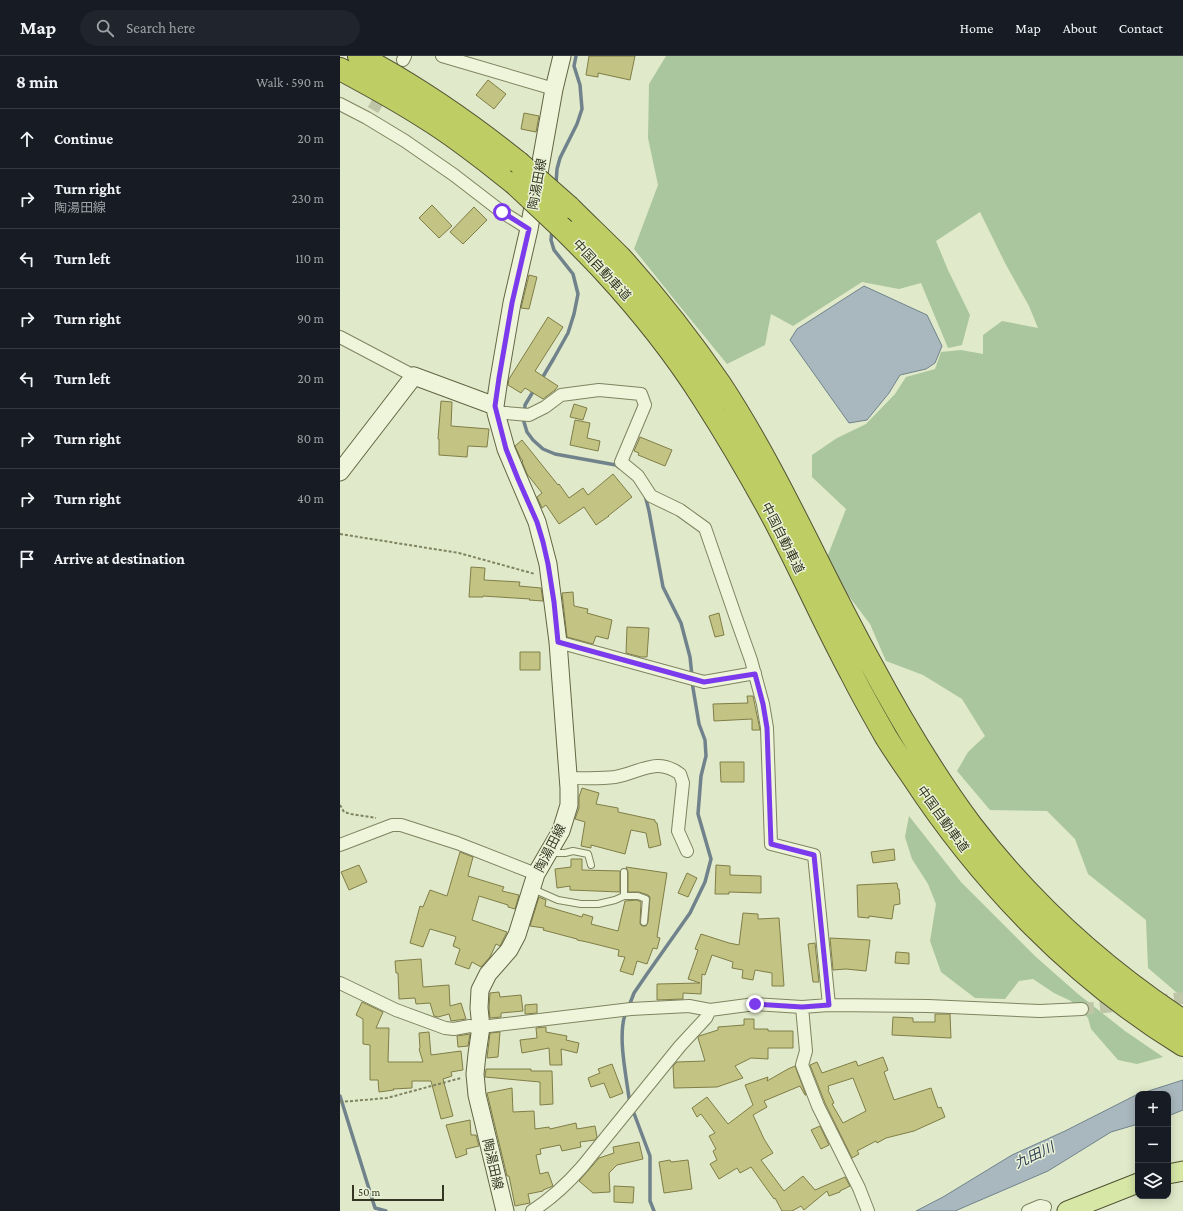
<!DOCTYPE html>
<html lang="en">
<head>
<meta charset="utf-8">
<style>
	:root { --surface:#171b24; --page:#20242c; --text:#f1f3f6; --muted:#9ea1a6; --line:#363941 }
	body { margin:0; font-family:"Crimson Pro","Noto Sans JP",serif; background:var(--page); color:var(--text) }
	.controls { position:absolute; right:12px; bottom:12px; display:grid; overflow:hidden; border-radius:8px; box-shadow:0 2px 10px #0003 }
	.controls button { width:36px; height:36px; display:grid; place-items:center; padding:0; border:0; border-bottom:1px solid var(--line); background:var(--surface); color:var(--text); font:20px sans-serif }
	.scale { position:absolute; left:12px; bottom:10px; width:92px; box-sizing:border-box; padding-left:4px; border:2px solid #343621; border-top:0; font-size:11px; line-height:14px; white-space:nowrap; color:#343621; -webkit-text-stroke:3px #eaf2d7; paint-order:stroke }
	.stop { position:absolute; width:12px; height:12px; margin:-9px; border:3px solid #7c3aed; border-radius:50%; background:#fff }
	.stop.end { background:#7c3aed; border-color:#fff; box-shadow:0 1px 4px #0008 }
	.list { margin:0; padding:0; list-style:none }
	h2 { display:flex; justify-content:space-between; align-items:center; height:52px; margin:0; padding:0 16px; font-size:17px }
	h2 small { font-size:13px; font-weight:400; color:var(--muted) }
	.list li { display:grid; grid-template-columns:26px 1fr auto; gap:12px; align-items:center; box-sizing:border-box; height:60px; padding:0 16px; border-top:1px solid var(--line) }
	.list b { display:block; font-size:15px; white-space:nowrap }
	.list p { margin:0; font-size:13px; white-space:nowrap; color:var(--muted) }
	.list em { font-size:13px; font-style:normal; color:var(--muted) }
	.icon { flex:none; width:22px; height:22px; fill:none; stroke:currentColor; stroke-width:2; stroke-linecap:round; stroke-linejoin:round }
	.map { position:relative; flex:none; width:843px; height:1155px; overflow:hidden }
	header { display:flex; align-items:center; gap:24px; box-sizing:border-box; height:56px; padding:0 20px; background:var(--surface); border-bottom:1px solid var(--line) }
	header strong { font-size:19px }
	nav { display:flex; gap:22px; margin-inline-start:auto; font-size:14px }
	.search { width:280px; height:36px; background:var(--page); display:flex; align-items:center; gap:10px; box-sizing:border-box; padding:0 14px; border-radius:22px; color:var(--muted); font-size:15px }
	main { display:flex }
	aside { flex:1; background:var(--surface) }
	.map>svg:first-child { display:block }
	.green { fill:#aac69e }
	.water { fill:#a9b8be; stroke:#70838c }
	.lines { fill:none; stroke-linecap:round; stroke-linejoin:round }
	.stream { stroke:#70838c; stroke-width:3.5 }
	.building { fill:#c3c383; stroke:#807e48; fill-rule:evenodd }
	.minor-tunnel { stroke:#bec5a7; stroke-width:12; stroke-dasharray:12 6; stroke-linecap:butt }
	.service-casing { stroke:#7f8360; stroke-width:8 }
	.minor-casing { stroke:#7f8360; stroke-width:14 }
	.secondary-casing { stroke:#636543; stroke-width:19 }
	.primary-casing { stroke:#515233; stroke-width:21 }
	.motorway-casing { stroke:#515233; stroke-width:24 }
	.path { stroke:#7f8360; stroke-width:2; stroke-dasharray:3 2; stroke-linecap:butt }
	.service { stroke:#eef5db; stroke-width:6 }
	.minor { stroke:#eef5db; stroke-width:12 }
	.secondary { stroke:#eef5db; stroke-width:17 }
	.primary { stroke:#d6e7a6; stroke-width:19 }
	.motorway { stroke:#bfce64; stroke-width:22 }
	.motorway-bridge-casing { stroke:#515233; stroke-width:24; stroke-linecap:butt }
	.motorway-bridge { stroke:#bfce64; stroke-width:22 }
	.route { stroke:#7c3aed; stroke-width:5 }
	.labels { text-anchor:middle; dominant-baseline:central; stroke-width:3; stroke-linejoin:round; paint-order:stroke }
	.street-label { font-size:13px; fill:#343621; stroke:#eaf2d7 }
	.water-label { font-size:14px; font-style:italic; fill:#324254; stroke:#eaf2d7 }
</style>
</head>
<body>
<header>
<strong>Map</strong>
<div class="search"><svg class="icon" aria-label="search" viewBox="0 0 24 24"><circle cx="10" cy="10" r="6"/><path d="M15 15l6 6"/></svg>Search here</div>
<nav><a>Home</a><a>Map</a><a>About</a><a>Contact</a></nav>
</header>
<main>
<aside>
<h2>8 min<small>Walk · 590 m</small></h2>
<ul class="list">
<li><svg class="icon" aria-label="ahead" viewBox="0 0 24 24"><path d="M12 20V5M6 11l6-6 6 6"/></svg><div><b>Continue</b></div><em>20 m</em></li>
<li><svg class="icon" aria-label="right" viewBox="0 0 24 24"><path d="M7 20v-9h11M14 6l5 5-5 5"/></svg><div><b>Turn right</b><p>陶湯田線</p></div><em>230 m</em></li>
<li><svg class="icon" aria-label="left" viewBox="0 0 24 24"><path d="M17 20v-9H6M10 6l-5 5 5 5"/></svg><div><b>Turn left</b></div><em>110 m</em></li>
<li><svg class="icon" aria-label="right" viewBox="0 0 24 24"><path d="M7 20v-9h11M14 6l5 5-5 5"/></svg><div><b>Turn right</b></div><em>90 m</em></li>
<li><svg class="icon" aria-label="left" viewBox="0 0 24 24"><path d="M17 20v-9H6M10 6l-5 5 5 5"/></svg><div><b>Turn left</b></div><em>20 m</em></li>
<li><svg class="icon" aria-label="right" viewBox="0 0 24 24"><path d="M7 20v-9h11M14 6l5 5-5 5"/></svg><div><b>Turn right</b></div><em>80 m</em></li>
<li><svg class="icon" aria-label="right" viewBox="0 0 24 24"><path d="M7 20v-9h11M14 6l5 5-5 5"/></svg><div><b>Turn right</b></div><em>40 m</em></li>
<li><svg class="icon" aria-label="arrive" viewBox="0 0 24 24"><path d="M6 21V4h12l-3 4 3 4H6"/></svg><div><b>Arrive at destination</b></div></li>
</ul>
</aside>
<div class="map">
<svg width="843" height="1155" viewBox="0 0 843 1155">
	<rect width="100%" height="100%" fill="#e0e9c9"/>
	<path class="green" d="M326,0H843V940L836,936L808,912L806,864L748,818L735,783L707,755L650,754L617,715L628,696L645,680L622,643L583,619L546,605L530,568L508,539L486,504L506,453L472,421V399L497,382L526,368L555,338L566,321L595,313L601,296L621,294L643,298V279L662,265L698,272L689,250L665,207L640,156L596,185L608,214L630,259L622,289L608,292L581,227L559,233L522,226L453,270L431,258L425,289L387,308L338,248L294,193L318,129L308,82L309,28Z
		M569,760L621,826L696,901L738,938L785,975L823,1001L797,1008L778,1004L751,973L748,962L731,945L714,937L693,923L679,925L665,943L635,942L601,916L590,885L596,848L588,828L572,803L565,781Z"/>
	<path class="water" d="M524,230L587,259L602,290L595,307L586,313L560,319L549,337L527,364L509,367L450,284L457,273Z
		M843,1024V1054L828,1060V1038H799Z
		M798,1038V1068L771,1076L708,1115L615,1155H576L603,1141L672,1099L725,1075Z"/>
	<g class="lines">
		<path class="stream" d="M216,128L217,113L220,102L237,68L242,53L240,29L234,10L236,0
			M201,324L214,302L228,277L234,258L238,238L233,218L214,194L211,184L212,174
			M194,334L185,349L184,366L187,376L193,384L203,393L215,398L276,409L280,412
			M305,439L309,455L323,531L341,567L350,601L352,620
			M289,950L294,937L307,918L350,857L365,826L371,803L358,758L361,720L366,700L365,684L359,668L352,626
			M286,956C277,978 286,1018 289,1042L290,1046
			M0,1040L35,1152L46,1155
			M292,1052L310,1100V1145L314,1155"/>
	</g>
	<path class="building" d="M249,0H295L290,24L258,17V21L246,19Z
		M148,24L166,38L154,53L136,39Z
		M184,57L199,60L196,76L181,73Z
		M92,149L112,170L99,182L79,162Z
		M134,151L147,164L123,188L110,176Z
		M189,219L197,221L189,253L181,252Z
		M208,261L223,271L195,315L218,330L215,334L203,343L185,332L181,337L168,329L169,323Z
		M101,345L112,346L111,370L149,373L147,391L128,390L127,401L99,399V383H98Z
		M234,348L247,352L243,364L230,361Z
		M235,364L250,367L247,382L260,385L258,395L230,389Z
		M300,381L332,394L325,410L298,399L299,397L294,395Z
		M182,384L218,429L219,428L229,442L243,432L248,439L273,418L292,441L268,460H269L256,469L244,451L219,468L206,449L202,452L197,441L202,437L187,418L182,406L183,405L180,401L175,390Z
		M131,511L145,512L144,524L180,526L179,530L201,532L203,545L189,544L190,543L143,540V541H129Z
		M233,536L234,550L248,553L247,557L272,564L268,583L256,580L253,588L227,581L222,537Z
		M379,557L384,579L375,581L369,560Z
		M287,571L309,572L307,601H301L286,597Z
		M180,596H200V614H180Z
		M407,640H413L420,674H412V663L374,665L373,648L408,647Z
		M380,706H404V726H381Z
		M242,732L259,737L256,748L278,752V756L315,764V766L317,767L321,789L309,792L306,777L291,774L285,798L251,789V792L241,790L245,766L235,763L239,752V741Z
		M554,793L555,804L533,807L531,796Z
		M120,796L133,801L128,820L164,831L162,835L179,839L175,853L168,851V849L139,840L132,864L167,876L160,890L156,888L150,901L141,911L132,906L129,913L115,908L120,893L113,890L116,881L114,880L90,873L83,891L70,887L80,850L83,851L90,834L107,840Z
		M231,803H242V814L280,815V836L230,834V830L217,832L215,813L231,811Z
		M19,809L27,826L9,834L1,816Z
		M376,809L390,810V819L421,820V837L389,836V838H375Z
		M286,811L327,817L317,881L320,882L317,893L313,892L307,908L297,905L293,919L280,915L285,901L278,900L279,894L247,886L237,884V883L203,874L204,872L190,870L199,841L206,844L205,850L242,861L243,858L253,861L251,868L278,875L285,845L297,844L301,846L300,868L302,870H306L308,866L310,841L308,839L299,836H288V816Z
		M347,817L357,822L348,841L338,837Z
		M557,827L558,833H559L560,848L554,849L552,863L529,860V862L518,861L517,829Z
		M403,857L418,858V863L439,862L444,930H432V917L415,914L413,924L402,922L403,914L392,912L393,906L372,899L365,919L362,918L361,938L343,937V943L317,944V928L360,927L348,923L358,894L355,893L361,878L389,887L399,889Z
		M490,882L530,884L526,915L506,913L493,914Z
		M475,887L479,926H473L468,888Z
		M556,896L569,897V908L555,907Z
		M81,903L83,931L109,929L110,950L121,947L126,963L111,965L109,958L98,961L94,960L90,947L76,948L75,942L59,943L58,917H56L55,905Z
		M159,936L160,941L181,939L183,955L161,957V961L150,962L149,952L150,937Z
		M22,946L43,956L36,972H49L48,1006H83L79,993L80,992L79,977L89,976L91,999L121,995L123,1014L111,1016L112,1020L103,1023L113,1060L101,1063L91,1025H72V1032L53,1033L54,1034L39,1036L38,1024H30V989L23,988V963L16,959Z
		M197,948V957L185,958V949Z
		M595,958H610L611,982L552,979L553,961L573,962V966H595Z
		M404,963H414V973H428V975H453V992H428V1003L411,1002L395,1010L403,1022L377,1031L334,1032L333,1010L337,1006L365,1005L358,982L359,980L378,974V971L404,969Z
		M206,971V976L227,980L226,984L239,987L237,997L221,993L222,1009H210L209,992L182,997L180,984L197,982L196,972Z
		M160,976L158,1001L147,1002L150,977Z
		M130,978L128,990L118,991L117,980Z
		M543,1001L548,1014L544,1016L554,1044L591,1032L598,1052L601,1051L605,1061L574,1075L546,1082L537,1087L536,1085L517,1095L519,1098L512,1102L485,1047L470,1009L477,1006L482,1017L516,1005L518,1010ZM513,1022L526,1055L503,1067L492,1048L494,1047L488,1034L489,1033L488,1030Z
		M272,1008L283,1037L270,1042L264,1027L251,1031L248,1022L260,1017L258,1013Z
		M455,1010L466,1039H465L460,1030L424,1045L427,1051L413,1059L424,1083L433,1097L421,1104L444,1135L463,1120L475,1134L505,1121L510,1130L500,1135V1136L489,1140L487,1135L464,1154L461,1150L452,1155H442L435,1142L434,1143L411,1111L400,1117L397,1112L379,1123L370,1108L377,1104L373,1095L376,1093L369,1080L375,1077L361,1058L357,1061L352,1052L367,1041L388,1068L413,1049L405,1029L428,1021L427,1025L448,1013Z
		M146,1013H191V1015H212L213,1048L200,1049V1026L145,1021Z
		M172,1032L173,1056L194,1055L195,1073L209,1071L210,1073L236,1067L237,1073L255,1070L257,1081L255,1084L240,1086L241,1091L222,1095L220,1089L200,1093L201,1098L196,1099L200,1118L208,1116L213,1130L203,1134V1135L188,1138L190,1147L175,1150L169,1120H167L147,1037Z
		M130,1064L131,1079H136L139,1090L126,1093L127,1098L116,1102L106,1069Z
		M480,1070L489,1089L481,1093L471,1074Z
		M299,1086L303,1103L277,1109L269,1117L270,1136L253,1137L239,1125L259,1102L274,1097L273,1091Z
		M330,1104L331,1106L348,1104L352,1133L324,1137L319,1106Z
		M274,1130L294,1131L293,1147L274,1146Z"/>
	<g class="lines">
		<path class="minor-tunnel" d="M33,54L63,4
			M816,945L843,942
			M742,953L784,949"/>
		<g class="service-casing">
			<path id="service" d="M212,797H225L233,795L248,798L251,809
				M284,816V840
				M193,833L218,844L241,848H258L275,844L284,840H298L306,843L304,866"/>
		</g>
		<g class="minor-casing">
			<path id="minor" d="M102,0L214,33
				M63,4L65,0
				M0,48L27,62L65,85L114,119L162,156L189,173
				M0,281L74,320
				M156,357H166L189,359L205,351L221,339L259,334L301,338L305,349L281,406L298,420L311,440L340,454L365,472L395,559L411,604L423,648L427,672L431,788L474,799L489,949
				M218,586L364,626L415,617
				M228,722C244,722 260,723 275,721C300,717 316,700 340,718L343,727L338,775L347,795
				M0,789L52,769H61L117,787L196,818
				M0,927L56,954L105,972L114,973L130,970L141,973
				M462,951L466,995L462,1009L478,1050L519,1132L528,1155
				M141,971L291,953L349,950L370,954L415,948L462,951L489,949L588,950L700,955L742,953
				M192,1155C211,1143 227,1128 242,1111L340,990L366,962L370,954
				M688,1155L700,1150L705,1151"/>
		</g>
		<g class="secondary-casing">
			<path id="secondary" d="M0,416L74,320L155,350
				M165,1155L137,1039L135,1018L137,998L141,971L139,952L140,934L148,918L169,894L177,879L196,818L221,775L229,749V732L218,586L208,508L197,466L166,393L156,357L155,350L159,323L172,247L189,173L214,33L222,0"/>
		</g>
		<g class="primary-casing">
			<path id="primary" d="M828,1118L843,1115
				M727,1155L798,1127"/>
		</g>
		<g class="motorway-casing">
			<path id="motorway" d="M19,0C76,30 128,66 178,106
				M0,13C30,29 59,45 87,63C118,82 146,105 174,127
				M229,151C246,168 264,185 281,202C317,242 350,284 380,328C438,416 479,514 530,606C560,662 593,718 631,769C689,845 763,912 843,965
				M224,174C237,187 251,201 264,215C299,253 335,298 363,342C388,381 412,422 434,463C461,514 484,567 511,617C522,639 534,660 546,681C554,694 563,707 572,720C642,827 734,922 843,989"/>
		</g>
		<path class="path" d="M0,478L119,497L195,518
			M0,749L4,756L11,758L36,762
			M0,1046L47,1042L121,1022"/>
		<use href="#service" class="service"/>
		<use href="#minor" class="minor"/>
		<use href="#secondary" class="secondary"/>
		<use href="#primary" class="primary"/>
		<use href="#motorway" class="motorway"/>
		<g class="motorway-bridge-casing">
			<path id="motorway-bridge" d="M178,106L229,151
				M174,127L224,174"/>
		</g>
		<use href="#motorway-bridge" class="motorway-bridge"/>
	</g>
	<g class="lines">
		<path class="route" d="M162,156L189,173L172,247L159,322L155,350L166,393L178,423L197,466L203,486L208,508L214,546L218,586L364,626L415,618L423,648L427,672L431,788L474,799L489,949L462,951L415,948"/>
	</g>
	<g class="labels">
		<g class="street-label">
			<text transform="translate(197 128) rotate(-80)">陶湯田線</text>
			<text transform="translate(262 214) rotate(47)">中国自動車道</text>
			<text transform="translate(443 482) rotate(63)">中国自動車道</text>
			<text transform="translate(603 763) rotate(54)">中国自動車道</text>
			<text transform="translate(210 792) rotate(-63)">陶湯田線</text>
			<text transform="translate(153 1108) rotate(77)">陶湯田線</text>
		</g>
		<g class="water-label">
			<text transform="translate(694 1099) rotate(-25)">九田川</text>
		</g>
	</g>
</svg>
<div class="controls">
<button>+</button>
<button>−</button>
<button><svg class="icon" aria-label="layers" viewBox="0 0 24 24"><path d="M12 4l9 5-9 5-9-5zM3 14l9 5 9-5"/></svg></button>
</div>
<div class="scale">50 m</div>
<div class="stop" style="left:162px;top:156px"></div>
<div class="stop end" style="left:415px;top:948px"></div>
</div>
</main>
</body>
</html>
